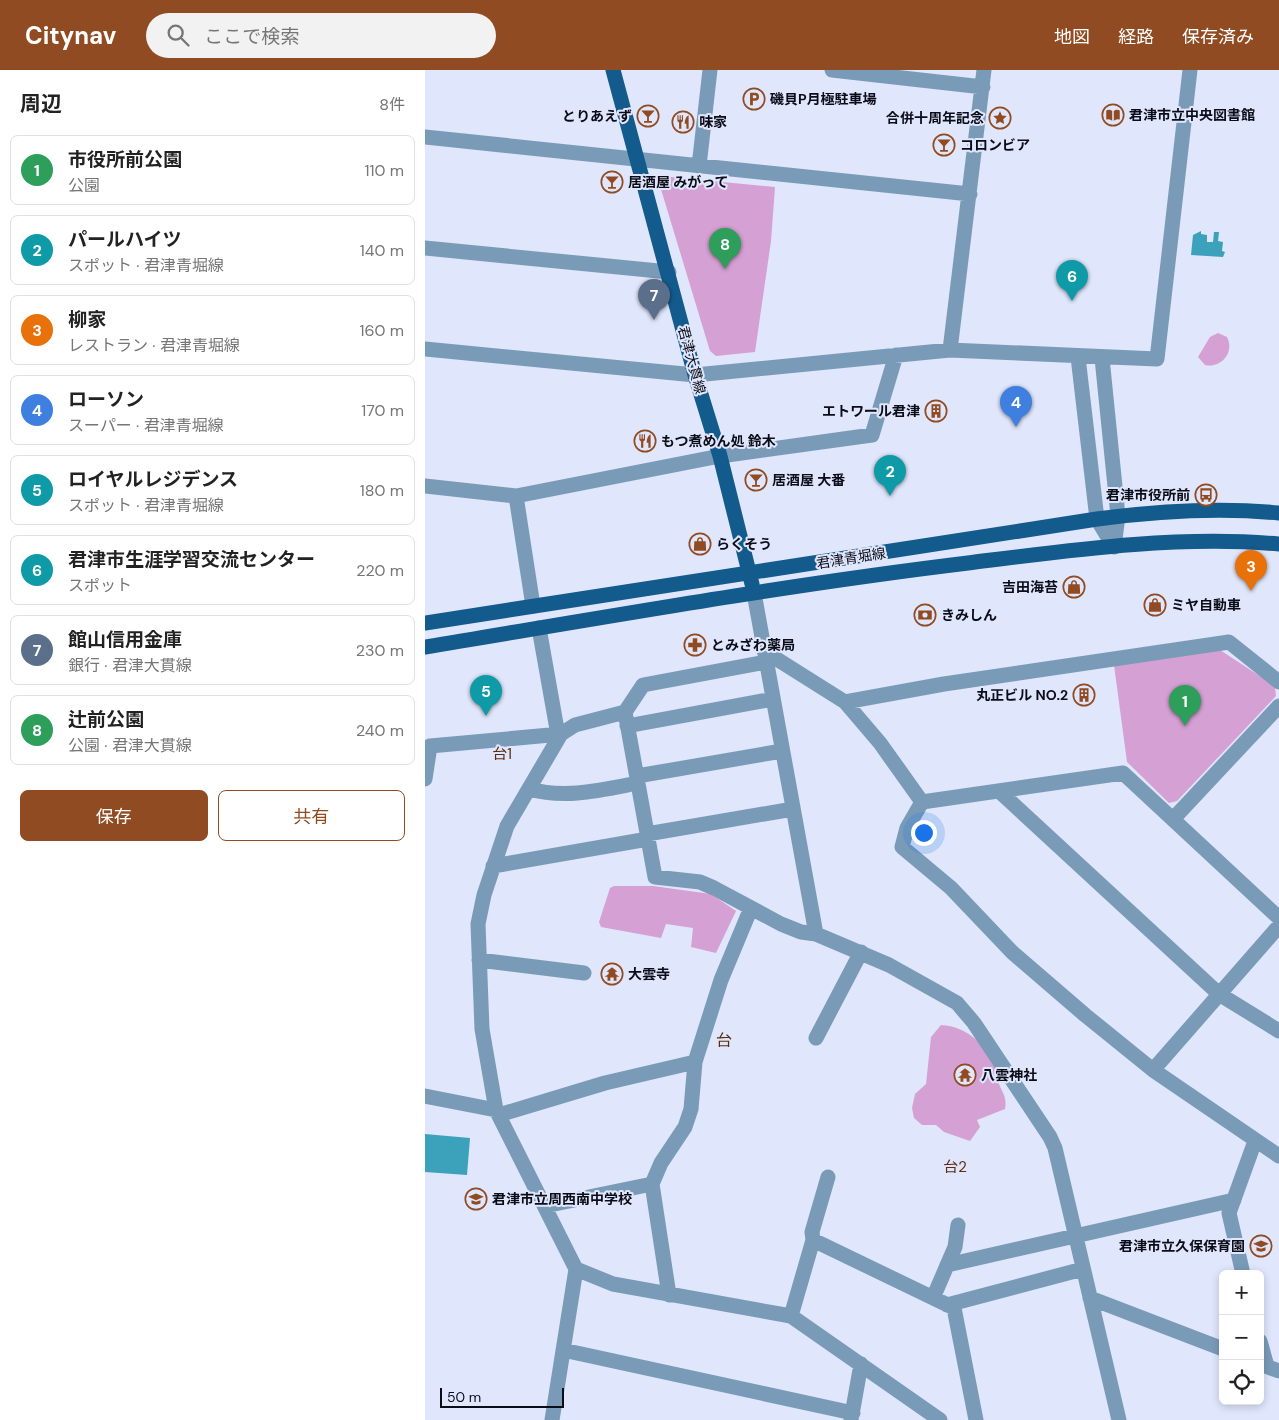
<!DOCTYPE html>
<html lang="ja">
<head>
<meta charset="utf-8">
<style>
	:root { --surface:#fff; --page:#f2f2f2; --text:#222; --muted:#767676; --line:#e0e0e0; --accent:#914b22 }
	body { margin:0; font-family:"DM Sans","Noto Sans JP",sans-serif; background:var(--page); color:var(--text) }
	.controls { position:absolute; right:15px; bottom:15px; display:grid; overflow:hidden; border-radius:8px; box-shadow:0 2px 8px #0003 }
	.controls button { width:45px; height:45px; display:grid; place-items:center; padding:0; border:0; border-bottom:1px solid var(--line); background:var(--surface); color:var(--text); font:25px sans-serif }
	.scale { position:absolute; left:15px; bottom:12px; width:124px; box-sizing:border-box; padding-left:5px; border:2px solid #0a0c18; border-top:0; font-size:14px; line-height:18px; white-space:nowrap; color:#0a0c18; -webkit-text-stroke:4px #e0e6fb; paint-order:stroke }
	.you { position:absolute; left:498px; top:762px; width:18px; height:18px; margin:-12px; border:4px solid #fff; border-radius:50%; background:#1a73e8; box-shadow:0 0 0 8px #1a73e833 }
	.badge { display:grid; place-items:center; width:32px; height:32px; border-radius:50%; background:var(--accent); color:#fff; font-size:16px; font-weight:700 }
	.pin { position:absolute; translate:-50% -41px; filter:drop-shadow(0 1px 2px #0008) }
	.pin::after { content:''; position:absolute; top:26px; width:18px; height:15px; background:inherit; clip-path:polygon(0 0,100% 0,50% 100%) }
	.list { margin:0; padding:0; list-style:none }
	h2 { display:flex; justify-content:space-between; align-items:center; height:65px; margin:0; padding:0 20px; font-size:21px }
	h2 small { font-size:16px; font-weight:400; color:var(--muted) }
	.list li { display:grid; grid-template-columns:32px 1fr auto; gap:15px; align-items:center; box-sizing:border-box; height:70px; margin:0 10px 10px; padding:0 10px; border:1px solid var(--line); border-radius:8px }
	.list b { display:block; font-size:19px; white-space:nowrap }
	.list p { margin:0; font-size:16px; white-space:nowrap; color:var(--muted) }
	.list em { font-size:16px; font-style:normal; color:var(--muted) }
	.actions { display:flex; gap:10px; padding:15px 20px }
	.actions a { flex:1; padding:11px 0; border:1px solid var(--accent); border-radius:8px; text-align:center; font-size:18px; color:var(--accent) }
	.actions .main { background:var(--accent); color:#fff }
	.icon { flex:none; width:28px; height:28px; fill:none; stroke:currentColor; stroke-width:2; stroke-linecap:round; stroke-linejoin:round }
	.map { position:relative; flex:none; width:854px; height:1350px; overflow:hidden }
	header { display:flex; align-items:center; gap:30px; box-sizing:border-box; height:70px; padding:0 25px; background:var(--accent); color:#fff }
	header strong { font-size:24px }
	nav { display:flex; gap:28px; margin-inline-start:auto; font-size:18px }
	.search { width:350px; height:45px; background:var(--page); display:flex; align-items:center; gap:12px; box-sizing:border-box; padding:0 18px; border-radius:28px; color:var(--muted); font-size:19px }
	main { display:flex }
	aside { flex:1; background:var(--surface) }
	.map>svg:first-child { display:block }
	.green { fill:#d5a0d4 }
	.water { fill:#3ca2bc }
	.lines { fill:none; stroke-linecap:round; stroke-linejoin:round }
	.minor { stroke:#7a9bb8; stroke-width:15 }
	.major { stroke:#135a8d; stroke-width:15 }
	.labels { text-anchor:middle; dominant-baseline:central; stroke-width:4; stroke-linejoin:round; paint-order:stroke }
	.poi-label { font-size:14px; font-weight:bold; fill:#0a0c18; stroke:#e0e6fb; text-anchor:start }
	.street-label { font-size:14px; fill:#0a0c18; stroke:#e0e6fb }
	.neighbourhood-label { font-size:15px; fill:#5c2c10; stroke:#e0e6fb }
	.quarter-label { font-size:16px; fill:#5c2c10; stroke:#e0e6fb }
</style>
</head>
<body>
<header>
<strong>Citynav</strong>
<div class="search"><svg class="icon" aria-label="search" viewBox="0 0 24 24"><circle cx="10" cy="10" r="6"/><path d="M15 15l6 6"/></svg>ここで検索</div>
<nav><a>地図</a><a>経路</a><a>保存済み</a></nav>
</header>
<main>
<aside>
<h2>周辺<small>8件</small></h2>
<ul class="list">
<li><span class="badge" style="background:#2e9e5b">1</span><div><b>市役所前公園</b><p>公園</p></div><em>110 m</em></li>
<li><span class="badge" style="background:#0f9aa8">2</span><div><b>パールハイツ</b><p>スポット · 君津青堀線</p></div><em>140 m</em></li>
<li><span class="badge" style="background:#e8710a">3</span><div><b>柳家</b><p>レストラン · 君津青堀線</p></div><em>160 m</em></li>
<li><span class="badge" style="background:#3f7fe0">4</span><div><b>ローソン</b><p>スーパー · 君津青堀線</p></div><em>170 m</em></li>
<li><span class="badge" style="background:#0f9aa8">5</span><div><b>ロイヤルレジデンス</b><p>スポット · 君津青堀線</p></div><em>180 m</em></li>
<li><span class="badge" style="background:#0f9aa8">6</span><div><b>君津市生涯学習交流センター</b><p>スポット</p></div><em>220 m</em></li>
<li><span class="badge" style="background:#5c6f8a">7</span><div><b>館山信用金庫</b><p>銀行 · 君津大貫線</p></div><em>230 m</em></li>
<li><span class="badge" style="background:#2e9e5b">8</span><div><b>辻前公園</b><p>公園 · 君津大貫線</p></div><em>240 m</em></li>
</ul>
<div class="actions"><a class="main">保存</a><a>共有</a></div>
</aside>
<div class="map">
<svg width="854" height="1350" viewBox="0 0 854 1350">
	<rect width="100%" height="100%" fill="#e0e6fb"/>
	<path class="green" d="M246,107L350,117L346,171L330,282L291,286L285,281L235,116Z
		M793,263L802,267C810,282 796,299 780,295L773,287L785,267Z
		M795,580L850,616L851,626L752,731L744,733L702,692L689,595Z
		M189,816H228L286,824L311,841L291,883L266,877L268,858L241,854L236,868L176,857L174,852L185,818Z
		M516,955C542,956 565,977 572,1002C573,1006 572,1010 574,1014C578,1024 582,1027 580,1039L552,1050L555,1057L545,1071L519,1062L511,1055H497L489,1048L487,1038L490,1024L501,1014L506,967Z"/>
	<path class="water" d="M776,161V164L782,165V172H788L789,162H794L793,171L798,172L797,181L800,182L798,187L766,185L768,165Z
		M0,1064L45,1068L42,1105L0,1102Z"/>
	<g class="lines">
		<path class="minor" d="M407,0L558,17
			M0,67L545,124
			M274,96L285,0
			M0,178L244,202
			M0,279L270,305L525,280L732,289L765,0
			M525,280L559,0
			M653,287L672,449L689,477
			M677,288L693,446L689,477
			M0,416L91,426L295,386L447,365L471,285
			M91,426L108,536
			M329,523L391,864
			M114,558L133,665
			M339,581L420,632L455,673L497,732
			M420,632L519,614L804,572L854,612
			M200,642L230,807L275,812L289,818L356,854L376,862L391,864L464,895L532,933L549,953L625,1067L630,1078L694,1350
			M202,656L348,629
			M212,706L357,681
			M0,709L5,676L136,664L150,655L200,642L218,615L341,592
			M104,719C141,729 176,720 213,713
			M574,721L794,924L854,961
			M497,732L482,758L477,777L526,818L588,883L660,945L728,1000L854,1086
			M497,732L698,703L854,848
			M749,748L854,636
			M222,764L368,739
			M68,796L223,769
			M54,890L159,903
			M391,968L436,882
			M728,1000L854,856
			M0,1026L71,1040
			M74,1045L180,1013L270,992
			M120,1136L227,1114
			M388,1170L529,1238L551,1350
			M522,1195L809,1130
			M151,1199L188,1214L366,1246L515,1350
			M818,1204L804,1143L830,1071
			M244,1225L227,1114L236,1093L260,1057L266,1039L270,992L296,910L326,838
			M508,1228L530,1177L533,1155
			M665,1228L798,1279
			M522,1235L658,1199
			M366,1246L388,1170L387,1162L403,1107
			M835,1271L842,1296
			M138,1280L428,1343
			M835,1294L854,1301
			M127,1350L151,1199L71,1040L57,959L53,854L59,825L82,756L136,664
			M426,1350L436,1294"/>
		<path class="major" d="M188,0L270,305L295,386L327,514
			M0,553L672,449C732,441 794,437 854,443
			M0,577C181,547 361,515 543,493C646,480 751,465 854,474"/>
	</g>
	<defs>
		<g id="parking-ring" transform="scale(1.125)"><circle r="9.5" fill="#e0e6fb" stroke="#914b22" stroke-width="1.5"/><path d="M-3.5-5.5H1a3.5 3.5 0 0 1 0 7H-1V5.5H-3.5ZM-1-3.4V-.6H.8a1.4 1.4 0 0 0 0-2.8Z" fill="#914b22"/></g>
		<g id="library-ring" transform="scale(1.125)"><circle r="9.5" fill="#e0e6fb" stroke="#914b22" stroke-width="1.5"/><path d="M-6-4Q-3-5.5-.7-3.5V5Q-3 3-6 4ZM6-4Q3-5.5 .7-3.5V5Q3 3 6 4Z" fill="#914b22"/></g>
		<g id="bar-ring" transform="scale(1.125)"><circle r="9.5" fill="#e0e6fb" stroke="#914b22" stroke-width="1.5"/><path d="M-6-5H6L.8 .8V4.5H3.5V6h-7V4.5H-.8V.8Z" fill="#914b22"/></g>
		<g id="sight-ring" transform="scale(1.125)"><circle r="9.5" fill="#e0e6fb" stroke="#914b22" stroke-width="1.5"/><path d="M0-6L1.8-2.2L6-1.7L2.9 1.2L3.7 5.4L0 3.3L-3.7 5.4L-2.9 1.2L-6-1.7L-1.8-2.2Z" fill="#914b22"/></g>
		<g id="restaurant-ring" transform="scale(1.125)"><circle r="9.5" fill="#e0e6fb" stroke="#914b22" stroke-width="1.5"/><path d="M-5-6h1v4h1v-4h1v4h1v-4h1v5L-1.5 .5V6h-2V.5L-5-1ZM5-6V6H3V1.5H1.5Q1.5-4 5-6Z" fill="#914b22"/></g>
		<g id="building-ring" transform="scale(1.125)"><circle r="9.5" fill="#e0e6fb" stroke="#914b22" stroke-width="1.5"/><path d="M-4-6H4V6H1V3H-1V6H-4ZM-2.5-4.3h1.7v1.8h-1.7ZM.8-4.3h1.7v1.8H.8ZM-2.5-1h1.7V.8h-1.7ZM.8-1h1.7V.8H.8Z" fill="#914b22"/></g>
		<g id="bus-ring" transform="scale(1.125)"><circle r="9.5" fill="#e0e6fb" stroke="#914b22" stroke-width="1.5"/><path d="M-5-6H5V4H4V6H2V4H-2V6H-4V4H-5ZM-3.5-4V0h7V-4ZM-3.5 1.2v1.5H-2V1.2ZM2 1.2v1.5H3.5V1.2Z" fill="#914b22"/></g>
		<g id="shop-ring" transform="scale(1.125)"><circle r="9.5" fill="#e0e6fb" stroke="#914b22" stroke-width="1.5"/><path d="M-5-2.5h2.3a2.7 3.5 0 0 1 5.4 0H5L5.5 6h-11ZM-1.5-2.5h3a1.5 2.3 0 0 0-3 0Z" fill="#914b22"/></g>
		<g id="bank-ring" transform="scale(1.125)"><circle r="9.5" fill="#e0e6fb" stroke="#914b22" stroke-width="1.5"/><path d="M-6-4H6V4H-6ZM0-2.3a2.3 2.3 0 1 0 0 4.6a2.3 2.3 0 1 0 0-4.6Z" fill="#914b22"/></g>
		<g id="pharmacy-ring" transform="scale(1.125)"><circle r="9.5" fill="#e0e6fb" stroke="#914b22" stroke-width="1.5"/><path d="M-2-6h4v4h4v4h-4v4h-4v-4h-4v-4h4Z" fill="#914b22"/></g>
		<g id="temple-ring" transform="scale(1.125)"><circle r="9.5" fill="#e0e6fb" stroke="#914b22" stroke-width="1.5"/><path d="M0-6L5-2H3V0L6.5 2.5H4V6H1.5V3h-3V6H-4V2.5H-6.5L-3 0V-2H-5Z" fill="#914b22"/></g>
		<g id="school-ring" transform="scale(1.125)"><circle r="9.5" fill="#e0e6fb" stroke="#914b22" stroke-width="1.5"/><path d="M0-5L7-2L0 1L-7-2ZM-4 1L0 2.5L4 1V4Q0 6-4 4Z" fill="#914b22"/></g>
	</defs>
	<g fill-rule="evenodd">
		<use href="#parking-ring" x="329" y="29"/>
		<use href="#library-ring" x="688" y="45"/>
		<use href="#bar-ring" x="223" y="46"/>
		<use href="#sight-ring" x="575" y="48"/>
		<use href="#restaurant-ring" x="258" y="52"/>
		<use href="#bar-ring" x="519" y="75"/>
		<use href="#bar-ring" x="187" y="112"/>
		<use href="#building-ring" x="511" y="341"/>
		<use href="#restaurant-ring" x="220" y="371"/>
		<use href="#bar-ring" x="331" y="410"/>
		<use href="#bus-ring" x="781" y="425"/>
		<use href="#shop-ring" x="275" y="474"/>
		<use href="#shop-ring" x="649" y="517"/>
		<use href="#shop-ring" x="730" y="535"/>
		<use href="#bank-ring" x="500" y="545"/>
		<use href="#pharmacy-ring" x="270" y="575"/>
		<use href="#building-ring" x="659" y="625"/>
		<use href="#temple-ring" x="187" y="904"/>
		<use href="#temple-ring" x="540" y="1005"/>
		<use href="#school-ring" x="51" y="1129"/>
		<use href="#school-ring" x="836" y="1176"/>
	</g>
	<g class="labels">
		<g class="poi-label">
			<text x="345" y="29">磯貝P月極駐車場</text>
			<text x="704" y="45">君津市立中央図書館</text>
			<text x="207" y="46" text-anchor="end">とりあえず</text>
			<text x="559" y="48" text-anchor="end">合併十周年記念</text>
			<text x="274" y="52">味家</text>
			<text x="535" y="75">コロンビア</text>
			<text x="203" y="112">居酒屋 みがって</text>
			<text x="495" y="341" text-anchor="end">エトワール君津</text>
			<text x="236" y="371">もつ煮めん処 鈴木</text>
			<text x="347" y="410">居酒屋 大番</text>
			<text x="765" y="425" text-anchor="end">君津市役所前</text>
			<text x="291" y="474">らくそう</text>
			<text x="633" y="517" text-anchor="end">吉田海苔</text>
			<text x="746" y="535">ミヤ自動車</text>
			<text x="516" y="545">きみしん</text>
			<text x="286" y="575">とみざわ薬局</text>
			<text x="643" y="625" text-anchor="end">丸正ビル NO.2</text>
			<text x="203" y="904">大雲寺</text>
			<text x="556" y="1005">八雲神社</text>
			<text x="67" y="1129">君津市立周西南中学校</text>
			<text x="820" y="1176" text-anchor="end">君津市立久保保育園</text>
		</g>
		<g class="street-label">
			<text transform="translate(267 290) rotate(75)">君津大貫線</text>
			<text transform="translate(426 488) rotate(-9)">君津青堀線</text>
		</g>
		<g class="neighbourhood-label">
			<text x="77" y="684">台1</text>
			<text x="530" y="1097">台2</text>
		</g>
		<g class="quarter-label">
			<text x="299" y="970">台</text>
		</g>
	</g>
</svg>
<div class="controls">
<button>+</button>
<button>−</button>
<button><svg class="icon" aria-label="locate" viewBox="0 0 24 24"><circle cx="12" cy="12" r="6"/><path d="M12 2v4M12 18v4M2 12h4M18 12h4"/></svg></button>
</div>
<div class="scale">50 m</div>
<div class="you"></div>
<div class="pin badge" style="left:760px;top:656px;background:#2e9e5b">1</div>
<div class="pin badge" style="left:465px;top:426px;background:#0f9aa8">2</div>
<div class="pin badge" style="left:826px;top:521px;background:#e8710a">3</div>
<div class="pin badge" style="left:591px;top:357px;background:#3f7fe0">4</div>
<div class="pin badge" style="left:61px;top:646px;background:#0f9aa8">5</div>
<div class="pin badge" style="left:647px;top:231px;background:#0f9aa8">6</div>
<div class="pin badge" style="left:229px;top:250px;background:#5c6f8a">7</div>
<div class="pin badge" style="left:300px;top:199px;background:#2e9e5b">8</div>
</div>
</main>
</body>
</html>
